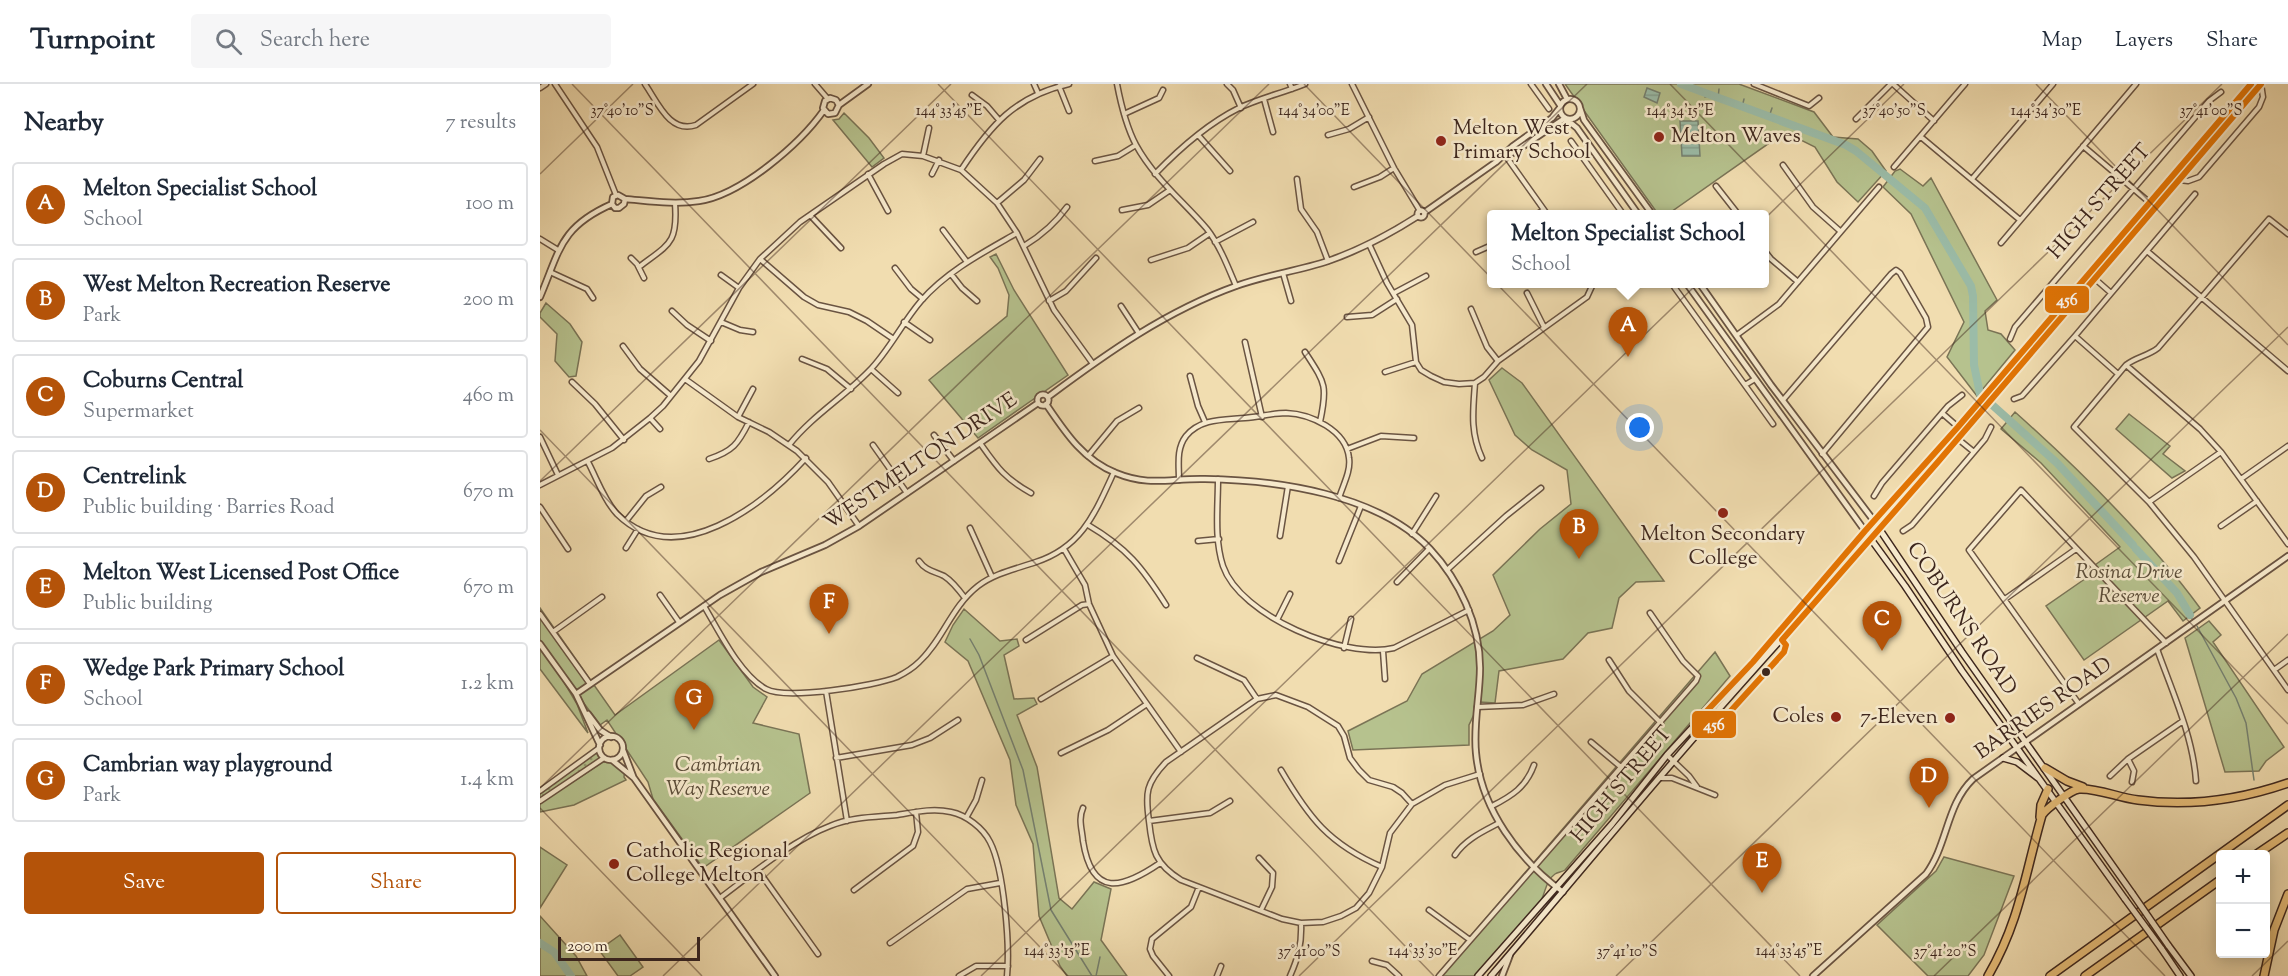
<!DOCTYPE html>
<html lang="en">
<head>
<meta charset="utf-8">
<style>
	:root { --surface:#fff; --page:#f6f6f7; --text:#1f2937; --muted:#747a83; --line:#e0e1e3; --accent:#b45309 }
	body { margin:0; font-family:"Sorts Mill Goudy",serif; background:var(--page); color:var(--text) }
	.controls { position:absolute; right:18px; bottom:18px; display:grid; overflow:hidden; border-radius:6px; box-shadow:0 3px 15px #0003 }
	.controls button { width:54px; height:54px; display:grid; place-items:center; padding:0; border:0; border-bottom:2px solid var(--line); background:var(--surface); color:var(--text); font:30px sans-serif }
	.scale { position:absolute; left:18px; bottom:15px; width:142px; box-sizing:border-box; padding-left:6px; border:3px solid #3d261d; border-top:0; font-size:16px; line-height:21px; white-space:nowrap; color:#3d261d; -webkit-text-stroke:4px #f6e9cc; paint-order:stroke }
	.you { position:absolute; left:1100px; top:344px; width:21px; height:21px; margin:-15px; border:4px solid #fff; border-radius:50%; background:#1a73e8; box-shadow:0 0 0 9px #1a73e833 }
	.badge { display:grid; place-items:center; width:39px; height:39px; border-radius:50%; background:var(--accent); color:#fff; font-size:20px; font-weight:700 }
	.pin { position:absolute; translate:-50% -50px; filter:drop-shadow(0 2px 3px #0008) }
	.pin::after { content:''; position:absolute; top:32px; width:21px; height:18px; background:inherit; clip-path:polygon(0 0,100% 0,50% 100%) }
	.popup { position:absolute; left:947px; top:126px; width:282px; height:78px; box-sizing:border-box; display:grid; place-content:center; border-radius:6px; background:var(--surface); filter:drop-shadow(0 2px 4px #0005); font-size:20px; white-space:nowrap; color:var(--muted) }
	.popup b { font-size:22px; color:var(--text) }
	.popup::after { content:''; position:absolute; left:50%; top:100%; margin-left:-12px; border:12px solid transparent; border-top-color:var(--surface) }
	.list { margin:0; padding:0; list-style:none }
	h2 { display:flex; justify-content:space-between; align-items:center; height:78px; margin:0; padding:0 24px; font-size:26px }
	h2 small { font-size:20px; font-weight:400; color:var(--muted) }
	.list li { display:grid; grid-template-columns:39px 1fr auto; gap:18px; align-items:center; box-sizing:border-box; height:84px; margin:0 12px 12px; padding:0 12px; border:2px solid var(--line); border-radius:6px }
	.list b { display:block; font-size:22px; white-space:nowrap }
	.list p { margin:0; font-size:20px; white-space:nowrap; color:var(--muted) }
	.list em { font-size:20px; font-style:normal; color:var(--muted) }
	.actions { display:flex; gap:12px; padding:18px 24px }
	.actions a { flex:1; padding:14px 0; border:2px solid var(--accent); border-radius:6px; text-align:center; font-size:21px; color:var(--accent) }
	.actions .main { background:var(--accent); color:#fff }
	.icon { flex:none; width:33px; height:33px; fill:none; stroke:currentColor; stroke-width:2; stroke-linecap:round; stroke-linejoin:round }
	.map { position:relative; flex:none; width:1748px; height:892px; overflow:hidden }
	header { display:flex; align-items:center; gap:36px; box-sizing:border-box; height:84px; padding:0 30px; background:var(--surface); border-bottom:2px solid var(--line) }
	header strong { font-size:28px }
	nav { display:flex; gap:33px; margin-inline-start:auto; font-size:21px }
	.search { width:420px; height:54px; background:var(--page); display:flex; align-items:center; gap:15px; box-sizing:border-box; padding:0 21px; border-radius:6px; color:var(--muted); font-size:22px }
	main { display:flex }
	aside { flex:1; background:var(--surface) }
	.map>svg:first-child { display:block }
	.green { fill:#b6c28e; stroke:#7a7456; stroke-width:1.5 }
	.garden { fill:url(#garden-dots); stroke:#7a7456; stroke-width:1.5 }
	.water { fill:url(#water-rules); stroke:#758070; stroke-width:1.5 }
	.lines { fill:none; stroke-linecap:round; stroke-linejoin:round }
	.stream { stroke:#758070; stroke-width:1.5 }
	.river { stroke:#9bbca8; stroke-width:8 }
	.minor-casing { stroke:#6a5442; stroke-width:7 }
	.tertiary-casing { stroke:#6a5442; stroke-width:8 }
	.secondary-casing { stroke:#3d261d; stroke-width:8 }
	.motorway-casing { stroke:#3d261d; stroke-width:10 }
	.minor { stroke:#f6e9cc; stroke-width:4 }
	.tertiary { stroke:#f6e9cc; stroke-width:4.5 }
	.secondary { stroke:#f6e9cc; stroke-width:5 }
	.motorway { stroke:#e8be78; stroke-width:7 }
	.secondary-bridge-casing { stroke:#3d261d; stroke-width:8; stroke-linecap:butt }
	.secondary-bridge { stroke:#f6e9cc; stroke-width:5 }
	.bus-1-casing { stroke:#f6e9cc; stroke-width:10 }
	.bus-1 { stroke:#e27404; stroke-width:6 }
	.ticks { fill:none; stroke:#3d261d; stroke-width:1.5; stroke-opacity:0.45 }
	.poi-dot { fill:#8f2418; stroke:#f6e9cc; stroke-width:2 }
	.bus-dot { fill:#3d261d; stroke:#f6e9cc; stroke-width:2 }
	.labels { text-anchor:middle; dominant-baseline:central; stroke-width:5; stroke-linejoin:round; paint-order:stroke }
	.poi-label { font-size:21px; fill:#3d261d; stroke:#f6e9cc; text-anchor:start }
	.street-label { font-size:21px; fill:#3d261d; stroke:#f6e9cc }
	.park-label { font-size:21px; font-style:italic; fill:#5b4d39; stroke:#f6e9cc }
	.ticks-label { font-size:15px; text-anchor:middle; fill:#3d261d; stroke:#f6e9cc; stroke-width:5; stroke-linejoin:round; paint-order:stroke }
	.line-badge { stroke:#f6e9cc; stroke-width:2 }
	.badge-label { font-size:16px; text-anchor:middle; font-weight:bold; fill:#fff }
</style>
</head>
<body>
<header>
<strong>Turnpoint</strong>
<div class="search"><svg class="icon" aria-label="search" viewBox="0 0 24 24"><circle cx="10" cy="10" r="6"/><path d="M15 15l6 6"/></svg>Search here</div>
<nav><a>Map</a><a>Layers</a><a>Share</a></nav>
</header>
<main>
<aside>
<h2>Nearby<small>7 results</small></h2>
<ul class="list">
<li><span class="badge">A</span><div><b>Melton Specialist School</b><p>School</p></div><em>100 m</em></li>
<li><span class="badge">B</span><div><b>West Melton Recreation Reserve</b><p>Park</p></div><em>200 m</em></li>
<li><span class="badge">C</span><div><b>Coburns Central</b><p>Supermarket</p></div><em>460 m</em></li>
<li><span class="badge">D</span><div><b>Centrelink</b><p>Public building · Barries Road</p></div><em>670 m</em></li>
<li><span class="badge">E</span><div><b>Melton West Licensed Post Office</b><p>Public building</p></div><em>670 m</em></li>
<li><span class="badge">F</span><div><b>Wedge Park Primary School</b><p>School</p></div><em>1.2 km</em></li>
<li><span class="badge">G</span><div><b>Cambrian way playground</b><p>Park</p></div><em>1.4 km</em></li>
</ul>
<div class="actions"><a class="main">Save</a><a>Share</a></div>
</aside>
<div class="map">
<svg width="1748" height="892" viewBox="0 0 1748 892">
	<defs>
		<pattern id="garden-dots" width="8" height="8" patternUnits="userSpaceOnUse" patternTransform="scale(1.5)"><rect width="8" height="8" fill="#b6c28e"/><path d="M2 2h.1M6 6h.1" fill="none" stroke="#959d73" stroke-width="1.8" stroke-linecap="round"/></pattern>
		<pattern id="water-rules" width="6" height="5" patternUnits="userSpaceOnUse" patternTransform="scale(1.5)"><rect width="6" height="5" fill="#9bbca8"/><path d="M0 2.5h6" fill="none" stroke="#86a190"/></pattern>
	</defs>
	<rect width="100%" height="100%" fill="#f1ddb0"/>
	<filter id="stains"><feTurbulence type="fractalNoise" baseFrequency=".00333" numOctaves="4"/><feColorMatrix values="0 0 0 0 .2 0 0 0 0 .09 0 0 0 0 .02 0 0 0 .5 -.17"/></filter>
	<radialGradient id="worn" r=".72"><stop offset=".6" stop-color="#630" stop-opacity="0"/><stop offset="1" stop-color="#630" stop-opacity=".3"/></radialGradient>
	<path class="green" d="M1025,0H1199L1274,28L1293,53L1318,55L1332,67L1346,87L1318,118L1297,98L1275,63L1245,48L1128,130H1118Z
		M304,29L329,54L344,74L332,83L293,36L299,35Z
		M1360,85L1383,102L1391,94L1457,216L1445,227L1448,246L1461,250L1475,266L1437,312L1407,273L1424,238L1371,130L1343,103L1355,87Z
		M456,170L474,206L528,291L438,354L389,296L467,232L469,211L458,184L450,173Z
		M6,219L30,240L42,258L36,292L29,293L15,277L17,250L0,233V229Z
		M962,284L982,299L1124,497L1096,498L1079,514L1072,544L1048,549L1023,575L959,587L955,619L940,618L929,641V661L813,666L808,647L867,617L882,590L953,547L970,531L953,491L1000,445L1031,420L1027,386L992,366L975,351L949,296Z
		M1475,328C1541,387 1608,453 1660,524L1643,537L1628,517L1544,576L1506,522L1552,490L1548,486L1580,463L1501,379L1461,345Z
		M1589,330L1630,362L1623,370L1645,387L1632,394L1576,345Z
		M0,524L75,631L179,556L213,603L227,613L213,639L259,650L270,709L163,784L113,715L108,698L67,636L60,641L8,571L37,620L48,649L0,585Z
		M424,525L460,557L477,555L479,562L464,571L474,615L494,614L497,620L477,631L497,683L519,814L532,825L554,798L571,805L561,856L587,892H527L520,882L499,832L493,760L476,721L470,676L428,577L405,558L413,541Z
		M1669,537L1681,551L1673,558L1744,663L1726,677L1719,687L1685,688L1645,554Z
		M1175,568L1190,592L1025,786C1022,788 1018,788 1015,790C1006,796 1005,810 1000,819L938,892H896Z
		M63,678H77L85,684L84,693L86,696L34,721L0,728V719Z
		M0,763L27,781L0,824Z
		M1404,773L1474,792L1444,871L1428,892H1388L1337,841L1396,787Z
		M0,832L36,872L47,892H0Z
		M80,851L103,883L90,892H78L59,866Z"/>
	<path class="garden" d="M61,665L65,673L0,715V710Z"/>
	<path class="water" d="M1107,4L1120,9L1117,19L1104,13Z
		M1140,37H1158L1160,72H1142Z"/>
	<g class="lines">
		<path class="stream" d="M1165,13L1171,11
			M1178,14L1179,5
			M1202,23L1204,15
			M1229,33L1232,24
			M1650,531L1652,535
			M1657,542L1696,614L1706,639L1714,696
			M430,555L439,571L483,686L511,826L552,892
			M556,892L560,873"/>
		<path class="river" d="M1141,0L1306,61L1316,67L1385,124L1431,202L1433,212L1434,281L1440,310L1517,379L1593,461
			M1596,465L1637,509L1650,531
			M0,859L14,868L31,892"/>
		<g class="minor-casing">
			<path id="minor" d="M15,0L57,63L76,111
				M105,0C118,19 130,50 156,41L213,0
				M275,0L288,15
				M494,0L498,9
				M577,0C581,21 586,42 596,61C614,94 643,117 667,145C680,162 688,183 696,202
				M687,0L693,6L701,24
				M750,0L752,5
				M812,0L854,84L880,127
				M991,0L1009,25
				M1214,0L1269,22L1279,14
				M1353,0L1394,37
				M519,2L529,27
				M0,4L6,0
				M432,11L447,22L459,36
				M724,15L733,48
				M584,30L619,14L623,6
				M1316,35L1351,0
				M658,51L690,87
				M788,51L809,45L829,33
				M1381,53L1480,136
				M1031,57L1083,130
				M1543,62L1609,118
				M965,71L1007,130
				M383,72L389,44
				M555,77L578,72L596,61
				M1243,81L1273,123L1300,147
				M1354,83L1425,0
				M421,86C450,42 475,12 529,0
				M328,90L348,127
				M392,90L399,76
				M615,90C640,64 667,40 699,24C720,14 743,9 765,0
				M757,95L761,125L777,148L788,177
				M1432,95L1513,0
				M1639,96L1648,97L1659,93L1719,23L1723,13L1721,0
				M1176,102L1198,130
				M814,103L840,93L854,84
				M457,119L484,96L500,75
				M582,126L608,121L630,106
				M997,130L1004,126
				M270,131L301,164
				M403,146L427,178
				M1748,150L1729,135L1618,264C1608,272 1596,273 1586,281L1534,343L1609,418L1654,473L1748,606
				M0,155L18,166
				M675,158L713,138
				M1461,159L1596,0
				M829,160L847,199L872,241L876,278L881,286L891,292L904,298L919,300L935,299L944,293L958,277L1047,213L1053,200
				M484,162C502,151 515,140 527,123
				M1224,166L1231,175L1258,198
				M1607,167L1748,287
				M936,168L952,161
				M91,174L97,180L104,194
				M220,175L264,213L278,221L309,228L327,237L352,254
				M611,176L648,164L670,149
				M99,183C129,160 138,160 135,119
				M355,184L371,205L383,215
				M10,188L47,205L53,214
				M743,189L751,217
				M411,190L422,204L437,217
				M181,191L199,204
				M1554,194L1571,209
				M1132,200L1233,340
				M854,209L886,192
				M987,209L1004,243
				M509,217L526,207L556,174
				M581,222L598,248
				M931,225L947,263L958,277
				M132,227L147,241L171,257
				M807,233L832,231L857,215
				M181,238L200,246L213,248
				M364,238L390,256
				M1197,251L1239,220L1339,103
				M1535,252L1578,290
				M1470,255L1475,243L1669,17L1681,8
				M705,258L722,333
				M83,262L100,285L131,312
				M765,268C785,299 788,301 780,338
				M262,275L287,285L311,305
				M1586,281L1660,345L1681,368L1748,460
				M331,285L358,309
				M845,288L876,278
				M650,292L658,322L665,338
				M145,295L198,333L229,348L257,367L288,398L319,442
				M32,298L55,320L84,356
				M935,299C933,327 930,348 942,374
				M1205,301L1215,295
				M1474,315L1482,312L1535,252L1655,110
				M1243,316L1351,190L1356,186L1360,189L1386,234L1388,243L1282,370
				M1402,329L1418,343
				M198,333L213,305
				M110,334L120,345
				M394,351L414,377
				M0,353L18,391
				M1418,355L1434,368
				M440,359C457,383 464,394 491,409
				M249,361C272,332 304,313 329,287C349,267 362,239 381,217C407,187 444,168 477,149
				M333,361L367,409
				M807,365L841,352L874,354
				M548,372L577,337L599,324
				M169,375C193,367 198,360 209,338
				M48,378C57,395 64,416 77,430C137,489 223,421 266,374
				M678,395C678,423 674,455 683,482C700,532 805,576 854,564L929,526
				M1701,395L1748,362
				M639,396C639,381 636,365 646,352C661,334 684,336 705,334C719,333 733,329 746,329C771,330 806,346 809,374C811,387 803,401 799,414
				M0,401L72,364L110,334L123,322L159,277L199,204L220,175L260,138L344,80L362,70L383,72L421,86L457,119L477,149L514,226L553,280
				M1334,412L1342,399L1408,322L1422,311
				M1609,418L1681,368
				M0,423L28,465
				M86,437L106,412L121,403
				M548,441C587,464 602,483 626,521
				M1681,442L1717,417
				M430,444L452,493
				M1363,447L1372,441L1445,355L1451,343
				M872,450L896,412
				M740,452L748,402
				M658,457L679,455
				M86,464L98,445
				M524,465L545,501L549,520L573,572L641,668
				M379,477C386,487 394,487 404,492C412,497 419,506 425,514
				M799,477L821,422
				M907,486L966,432L1001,404
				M857,498L889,465
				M120,511L139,538
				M1465,515L1536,465
				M164,522C179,547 200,591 226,605C246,616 335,602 357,593C365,589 373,584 379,578C403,556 411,523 438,502C455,489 476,485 496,478C542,463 555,429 574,388
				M0,530L50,600
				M737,536L750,510
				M13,548L62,513
				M486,556L542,521L549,520
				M804,564L811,535
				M1617,565C1632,607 1653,652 1656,697
				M843,567L845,595
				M657,574L704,596L717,615
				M1069,576L1089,607L1121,639
				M1734,586L1748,576
				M286,607L307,737
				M501,615L573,572
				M1539,620L1429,466L1481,406L1626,559
				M937,623L983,621L1014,610
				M1051,658L1082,684
				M521,669L568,646L607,620
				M1127,671L1149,692L1157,703
				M296,674L372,661L390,654L418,636
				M1588,675L1594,687L1592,698
				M741,686C769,734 789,760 842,783
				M1570,692L1588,675L1643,637
				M1119,694H1132L1175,711
				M0,707L59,664
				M0,717L64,674
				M872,720L862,709L853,703L829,696L819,686L810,674L804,652L798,642L768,623L736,611L717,615L626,678C606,699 605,709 609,737C612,766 615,780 641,796L742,835L761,839L783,838L801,832L816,824L829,809L842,783L850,749L872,720L905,701L940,690
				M952,722C972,712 986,703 994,681
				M543,724C538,735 542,745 543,757C552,814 582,805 620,779
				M426,734L436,716L442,696
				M609,737L670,729L690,717
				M915,771C926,755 942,748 959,739
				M719,774L733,789L732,803L721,826
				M218,786L278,870
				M314,806L373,762L378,748L376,728
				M180,814C212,790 253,756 290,742C311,733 335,733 357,731C375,728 393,724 411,728C426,731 443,744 450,758C464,785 470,861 467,892
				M889,826L930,856
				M350,859L427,805L460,799
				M832,877L847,881L859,892
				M419,892L436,882H468
				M629,892L613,872L610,865L612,855L651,823L659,803
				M677,892L681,882
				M750,892C758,874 762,860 761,839
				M899,892L1156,597L1158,592L1143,577L1110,529"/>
		</g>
		<g class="tertiary-casing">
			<path id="tertiary" d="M1006,0L1020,21
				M1019,0L1027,15
				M1020 25a10 10 0 1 1 20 0a10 10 0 1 1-20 0Z
				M299,21L296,16L290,14L285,17L283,24L288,30L295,29L299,21L328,0
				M1040,24L1044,36L1112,130
				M1026,35L1037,44L1098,130
				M967,70L973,69L1025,34
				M85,115L84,120L79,124H75L72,120L73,113L78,111L85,115C109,117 134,121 159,117C201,111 260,60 284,26
				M877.5 130a3.5 3.5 0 1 1 7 0a3.5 3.5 0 1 1-7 0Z
				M885,128L956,78L973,62L1012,34L1019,25
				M1147,200L1325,447
				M1160,200L1231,301L1334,437
				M0,213C20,166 20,143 72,120
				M497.5 316a5.5 5.5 0 1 1 11 0a5.5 5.5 0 1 1-11 0Z
				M508,313C567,269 626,227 696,202C726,191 758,187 788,177C820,166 850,150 878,132
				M506,320C525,348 543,376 576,389C610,403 631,394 665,395C737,396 838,410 890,465C919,496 940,540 940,584C940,612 933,640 936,669C941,725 979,776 1023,808
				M0,560L36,610L60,661
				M36,610L180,511L221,488L285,461L319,442L498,319
				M48,630L60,646L71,653
				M59 664a12 12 0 1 1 24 0a12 12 0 1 1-24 0Z
				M83,666L93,692
				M72,676L94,694L235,892
				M962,892L970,871
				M1273,892L1386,790C1408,760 1406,721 1433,695L1748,472"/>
		</g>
		<g class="secondary-casing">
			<path id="secondary" d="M1334,437L1422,568L1592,809
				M1325,447L1365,502L1422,587L1585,815
				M1463,674L1477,678L1498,694
				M1628,861L1651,892
				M1621,864L1640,892
				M938,892L1072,740L1127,671L1213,578L1325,447L1418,343L1711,0
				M951,892C1025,806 1097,718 1172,633C1264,528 1360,427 1447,318L1721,0"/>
		</g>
		<g class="motorway-casing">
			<path id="motorway" d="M1505,684L1527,697L1543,703
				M1500,733L1501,721L1508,705
				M1717,770L1748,749
				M1448,892C1480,837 1485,790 1502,731C1507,724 1531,706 1539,705C1558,704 1579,714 1598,716C1650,723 1699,716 1748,699
				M1510,892L1748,721
				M1545,892L1680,796
				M1724,892L1734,846L1748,810"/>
		</g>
		<use href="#minor" class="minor"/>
		<use href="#tertiary" class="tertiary"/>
		<use href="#secondary" class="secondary"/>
		<use href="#motorway" class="motorway"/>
		<g class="secondary-bridge-casing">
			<path id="secondary-bridge" d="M1592,809L1628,861
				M1585,815L1621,864"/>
		</g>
		<use href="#secondary-bridge" class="secondary-bridge"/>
		<g class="bus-1-casing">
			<path id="bus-1" d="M1711,0L1418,343L1325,447L1213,578L1163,631L1172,640L1178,641L1244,568L1246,561L1242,556L1397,379L1721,0"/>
		</g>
		<use href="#bus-1" class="bus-1"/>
	</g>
	<path class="ticks" d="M32,0L894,892M398,0L1260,892M764,0L1625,892M1130,0L1748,640M1496,0L1748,261M0,90L93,0M0,346L528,892M0,397L411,0M0,704L729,0M0,724L162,892M123,892L1047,0M441,892L1364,0M759,892L1682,0M1076,892L1748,243M1394,892L1748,550M1712,892L1748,857"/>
	<g class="poi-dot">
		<circle cx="1119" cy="53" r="6"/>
		<circle cx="901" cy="57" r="6"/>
		<circle cx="1183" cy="429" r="6"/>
		<circle cx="1296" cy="633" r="6"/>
		<circle cx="1410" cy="634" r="6"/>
		<circle cx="74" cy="780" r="6"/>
	</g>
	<circle class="bus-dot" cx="1226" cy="588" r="5"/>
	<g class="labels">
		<g class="poi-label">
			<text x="913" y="45">Melton West<tspan x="913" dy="24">Primary School</tspan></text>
			<text x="1131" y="53">Melton Waves</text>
			<text x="1183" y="451" text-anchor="middle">Melton Secondary<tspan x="1183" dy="24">College</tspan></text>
			<text x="1284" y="633" text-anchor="end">Coles</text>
			<text x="1398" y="634" text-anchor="end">7-Eleven</text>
			<text x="86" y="768">Catholic Regional<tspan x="86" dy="24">College Melton</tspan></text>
		</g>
		<g class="street-label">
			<text transform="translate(1560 118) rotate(-49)">HIGH STREET</text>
			<text transform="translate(381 378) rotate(-34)">WESTMELTON DRIVE</text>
			<text transform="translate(1421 535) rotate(56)">COBURNS ROAD</text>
			<text transform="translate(1504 625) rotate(-35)">BARRIES ROAD</text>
			<text transform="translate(1082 701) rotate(-50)">HIGH STREET</text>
		</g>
		<g class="park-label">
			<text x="1589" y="489">Rosina Drive<tspan x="1589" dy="24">Reserve</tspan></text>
			<text x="178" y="682">Cambrian<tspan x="178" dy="24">Way Reserve</tspan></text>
		</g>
	</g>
	<g class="ticks-label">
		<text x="82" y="31">37°40'10"S</text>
		<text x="1354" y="31">37°40'50"S</text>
		<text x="1671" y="31">37°41'00"S</text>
		<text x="1506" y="31">144°34'30"E</text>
		<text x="409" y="31">144°33'45"E</text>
		<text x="774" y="31">144°34'00"E</text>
		<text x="1140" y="31">144°34'15"E</text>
		<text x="517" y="871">144°33'15"E</text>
		<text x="883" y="871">144°33'30"E</text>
		<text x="1249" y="871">144°33'45"E</text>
		<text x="769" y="872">37°41'00"S</text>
		<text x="1087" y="872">37°41'10"S</text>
		<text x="1405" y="872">37°41'20"S</text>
	</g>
	<g class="line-badge">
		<rect x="1504" y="201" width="46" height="29" rx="6" fill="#e27404"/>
		<rect x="1151" y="626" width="46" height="29" rx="6" fill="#e27404"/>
	</g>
	<g class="badge-label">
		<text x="1527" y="221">456</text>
		<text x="1174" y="646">456</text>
	</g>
	<rect width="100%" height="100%" filter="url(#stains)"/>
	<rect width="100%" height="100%" fill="url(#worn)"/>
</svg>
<div class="controls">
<button>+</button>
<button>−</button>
</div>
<div class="scale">200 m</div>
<div class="you"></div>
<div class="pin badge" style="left:1088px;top:273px">A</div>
<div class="popup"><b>Melton Specialist School</b>School</div>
<div class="pin badge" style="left:1039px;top:475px">B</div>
<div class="pin badge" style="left:1342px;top:567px">C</div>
<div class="pin badge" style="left:1389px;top:724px">D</div>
<div class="pin badge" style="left:1222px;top:809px">E</div>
<div class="pin badge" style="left:289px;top:550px">F</div>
<div class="pin badge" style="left:154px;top:646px">G</div>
</div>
</main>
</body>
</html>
